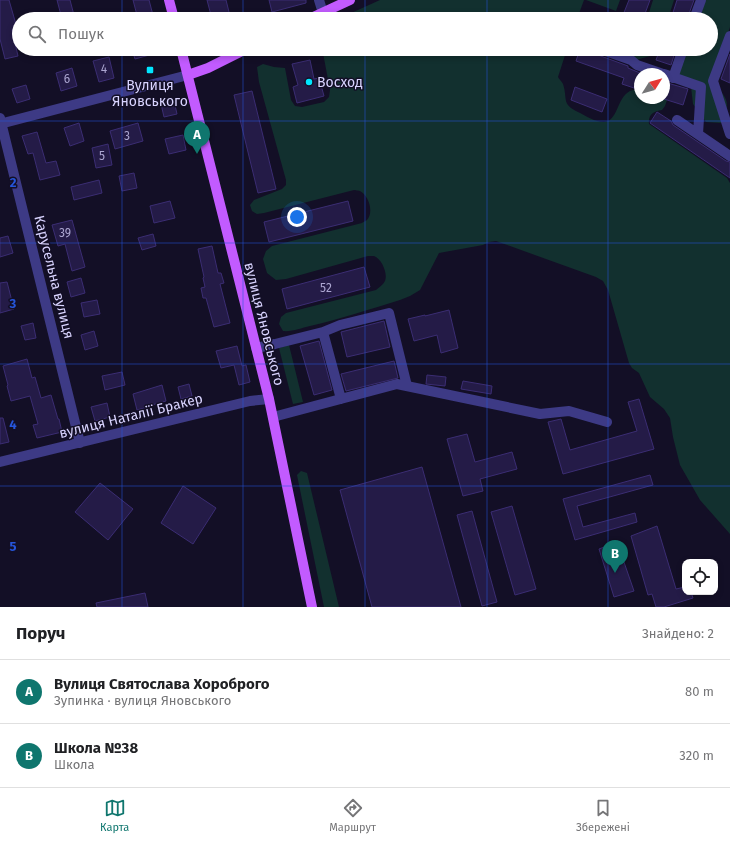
<!DOCTYPE html>
<html lang="uk">
<head>
<meta charset="utf-8">
<style>
	:root { --surface:#fff; --page:#f6f6f6; --text:#202124; --muted:#757577; --line:#e0e0e0; --accent:#0f766e }
	body { margin:0; font-family:"Fira Sans",sans-serif; background:var(--page); color:var(--text) }
	.controls { position:absolute; right:12px; bottom:12px; display:grid; overflow:hidden; border-radius:8px; box-shadow:0 2px 6px #0003 }
	.controls button { width:36px; height:36px; display:grid; place-items:center; padding:0; border:0; border-bottom:1px solid var(--line); background:var(--surface); color:var(--text); font:20px sans-serif }
	.compass { position:absolute; left:634px; top:68px; width:36px; height:36px; border-radius:50%; background:var(--surface); box-shadow:0 2px 6px #0003; rotate:53deg }
	.you { position:absolute; left:297px; top:217px; width:14px; height:14px; margin:-10px; border:3px solid #fff; border-radius:50%; background:#1a73e8; box-shadow:0 0 0 6px #1a73e833 }
	.badge { display:grid; place-items:center; width:26px; height:26px; border-radius:50%; background:var(--accent); color:#fff; font-size:13px; font-weight:700 }
	.pin { position:absolute; translate:-50% -33px; filter:drop-shadow(0 1px 2px #0008) }
	.pin::after { content:''; position:absolute; top:21px; width:14px; height:12px; background:inherit; clip-path:polygon(0 0,100% 0,50% 100%) }
	.list { margin:0; padding:0; list-style:none }
	h2 { display:flex; justify-content:space-between; align-items:center; height:52px; margin:0; padding:0 16px; font-size:17px }
	h2 small { font-size:13px; font-weight:400; color:var(--muted) }
	.list li { display:grid; grid-template-columns:26px 1fr auto; gap:12px; align-items:center; box-sizing:border-box; height:64px; padding:0 16px; border-top:1px solid var(--line) }
	.list b { display:block; font-size:15px; white-space:nowrap }
	.list p { margin:0; font-size:13px; white-space:nowrap; color:var(--muted) }
	.list em { font-size:13px; font-style:normal; color:var(--muted) }
	.icon { flex:none; width:22px; height:22px; fill:none; stroke:currentColor; stroke-width:2; stroke-linecap:round; stroke-linejoin:round }
	.map { position:relative; flex:none; width:730px; height:607px; overflow:hidden }
	.search { position:absolute; background:var(--surface); box-shadow:0 2px 6px #0003; left:12px; right:12px; top:12px; height:44px; display:flex; align-items:center; gap:10px; box-sizing:border-box; padding:0 14px; border-radius:22px; color:var(--muted); font-size:15px }
	.sheet { height:180px; background:var(--surface) }
	nav { display:flex; justify-content:space-around; align-items:center; box-sizing:border-box; height:56px; border-top:1px solid var(--line); background:var(--surface); font-size:11px; color:var(--muted) }
	nav a { display:grid; justify-items:center; gap:2px }
	nav .on { color:var(--accent) }
	.map>svg:first-child { display:block }
	.green { fill:#12302f }
	.building { fill:#241b47; stroke:#3b2d73 }
	.lines { fill:none; stroke-linecap:round; stroke-linejoin:round }
	.minor { stroke:#3d3a85; stroke-width:10 }
	.major { stroke:#c25bff; stroke-width:10 }
	.grid { fill:none; stroke:#2655da; stroke-width:1; stroke-opacity:0.55 }
	.poi-dot { fill:#00e5ff; stroke:#130f26; stroke-width:1.5 }
	.labels { text-anchor:middle; dominant-baseline:central; stroke-width:3; stroke-linejoin:round; paint-order:stroke }
	.number-label { font-size:12px; fill:#aca6d1 }
	.poi-label { font-size:14px; fill:#d9d4ff; stroke:#130f26; text-anchor:start }
	.street-label { font-size:14px; fill:#d9d4ff; stroke:#130f26 }
	.grid-label { font-size:13px; text-anchor:middle; font-weight:bold; fill:#2655da; stroke:#130f26; stroke-width:3; stroke-linejoin:round; paint-order:stroke }
</style>
</head>
<body>
<div class="map">
<svg width="730" height="607" viewBox="0 0 730 607">
	<rect width="100%" height="100%" fill="#130f26"/>
	<path class="green" d="M380,0H584L577,19H338Z
		M586,0H620L616,11Z
		M653,0H674L668,19H647Z
		M697,0H730V27L724,45L717,86C730,103 729,103 721,123L706,122L693,104L691,87L678,82L680,49H711V19H691Z
		M319,49H567L558,77C559,79 562,82 563,84C568,99 561,104 578,112C586,116 595,122 604,122C621,121 616,86 640,90V98H664L667,100L665,106L662,110C653,111 648,115 649,124L727,178L730,183V534L700,500L680,465L673,437L670,418L664,409L650,397L639,373L632,368L629,363L608,290L603,281L596,277L496,241L489,242L483,245L439,253L420,290L410,296L400,300C370,309 341,319 310,326C301,328 292,332 283,331L279,324L281,317L286,313L376,290C379,287 383,285 385,281C388,274 382,259 374,256C372,256 370,256 368,256L286,279L276,280L267,273L263,259L266,251L272,246L362,223C362,223 367,220 367,220C374,212 369,196 360,191C360,191 354,190 354,190L264,213L257,214L252,211L250,205L254,200L282,189L286,185V180L259,82L257,67L263,64L274,67L285,68L291,100L295,106L302,107L324,102L329,97L330,90L323,53Z
		M592,49H654L650,56L636,60L618,52Z
		M289,345L303,402L293,404L279,348Z
		M301,471L307,473L339,607H324L297,475Z"/>
	<path class="building" d="M0,0H9L17,28L12,30L18,56L5,59L0,39Z
		M57,0H70L75,19H62Z
		M133,0H149L154,19H138Z
		M207,0H226L230,16L219,19H212Z
		M269,0H306V3L272,12Z
		M629,0H650L643,19H636L623,15Z
		M677,0H694L687,19H671Z
		M132,49H163L164,51L135,59Z
		M580,49H585L595,52L598,55L628,66V68L640,73V90L622,84L624,78L576,61Z
		M660,49H676L671,65L656,60Z
		M730,54V83L721,79Z
		M109,57L114,78L99,82L93,61Z
		M310,60L314,79L319,78L324,96L297,103L293,87L298,85L292,64Z
		M72,68L77,86L61,91L56,73Z
		M664,81L671,84L688,89L683,105L664,99Z
		M26,85L30,99L17,103L12,89Z
		M575,87L607,99L602,112L571,100Z
		M252,91L276,189L258,193L234,95Z
		M174,101L177,114L164,117L161,104Z
		M657,112L671,121L673,125L726,161L730,162V178L650,123Z
		M79,123L84,141L70,146L64,128Z
		M138,123L143,141L115,149L110,131Z
		M37,132L46,163L56,161L60,175L40,180L33,153L28,154L22,136Z
		M183,135L186,150L169,154L165,139Z
		M108,144L112,165L96,168L92,148Z
		M134,173L137,188L122,191L119,176Z
		M99,180L102,193L74,200L71,187Z
		M170,201L175,218L154,223L150,206Z
		M348,201L353,221L269,242L264,222Z
		M72,220L85,267L72,271L65,244L58,246L52,225Z
		M153,234L156,246L142,250L138,238Z
		M8,236L13,253L0,257V238Z
		M212,246L218,273H221L224,283L220,284L230,323L214,327L206,298H203L201,288L205,287L203,278L204,277L198,249Z
		M364,267L370,287L287,309L282,289Z
		M81,278L85,293L71,297L67,282Z
		M7,282L14,309L0,313V283Z
		M97,300L100,314L84,317L81,303Z
		M449,310L458,348L441,353L437,335L414,341L408,319L425,315V316Z
		M384,321L390,347L347,357L341,332Z
		M33,323L36,338L25,340L21,326Z
		M94,331L98,346L85,350L81,335Z
		M319,341L332,390L314,395L300,346Z
		M237,346L242,366L246,365L250,382L239,385L234,365L221,368L216,351Z
		M27,359L32,378L35,377L41,398L51,395L58,419H59L62,432L37,438L33,425L38,424L30,396L11,401L7,386L8,385L3,366Z
		M394,361L398,378L346,391L341,374Z
		M122,372L125,385L105,390L102,376Z
		M427,375L446,377L445,386L426,384Z
		M463,381L492,386L491,394L461,389Z
		M189,384L192,396L181,399L178,387Z
		M162,385L166,401L148,406V407L137,410L133,394Z
		M639,399L654,449L563,474L548,422L561,419L570,450L637,431L628,402Z
		M107,403L110,417L95,421L91,407Z
		M0,418H3L9,442L0,444Z
		M467,434L475,462L512,452L517,469L480,479L483,491L463,496L447,439Z
		M422,467L461,607H372L340,490Z
		M650,475L653,485L577,506L583,527L635,513L637,522L575,540L563,499Z
		M100,483L133,509L108,540L75,512Z
		M183,486L216,508L193,544L161,523Z
		M512,506L536,589L515,595L491,512Z
		M472,511L497,602L482,606L457,515Z
		M657,526L676,589L685,587V592H691L693,598L664,607H656L652,594L648,595L631,536Z
		M617,542L634,591L614,597L599,549Z
		M145,593L148,607H97L96,603Z"/>
	<g class="lines">
		<path class="minor" d="M319,0L323,13
			M694,19L701,0
			M730,36L713,81L730,134
			M600,49L631,60L637,65L663,74
			M664,74L701,87L698,134
			M673,78L683,49
			M0,118L80,443
			M677,120L730,156
			M0,124L188,75
			M323,332L341,399
			M256,348L275,344L323,332L340,325L389,313L407,386
			M273,417L397,384L540,414L569,411L607,422
			M0,462L250,401L269,399"/>
		<path class="major" d="M169,0L174,19
			M309,19L350,0
			M181,49L269,399L312,607
			M188,75L208,68L246,49"/>
	</g>
	<path class="grid" d="M122,0V19M243,0V19M365,0V19M487,0V19M608,0V19M122,49V607M243,49V607M365,49V607M487,49V607M608,49V607M0,121H730M0,243H730M0,364H730M0,486H730"/>
	<g class="poi-dot">
		<rect x="146" y="66" width="8" height="8" rx="2"/>
		<circle cx="309" cy="82" r="4"/>
	</g>
	<g class="labels">
		<g class="number-label">
			<text x="104" y="69">4</text>
			<text x="67" y="79">6</text>
			<text x="127" y="136">3</text>
			<text x="102" y="156">5</text>
			<text x="65" y="233">39</text>
			<text x="326" y="288">52</text>
		</g>
		<g class="poi-label">
			<text x="317" y="82">Восход</text>
			<text x="150" y="85" text-anchor="middle">Вулиця<tspan x="150" dy="16">Яновського</tspan></text>
		</g>
		<g class="street-label">
			<text transform="translate(54 277) rotate(76)">Карусельна вулиця</text>
			<text transform="translate(264 324) rotate(76)">вулиця Яновського</text>
			<text transform="translate(131 416) rotate(-14)">вулиця Наталії Бракер</text>
		</g>
	</g>
	<g class="grid-label">
		<text x="13" y="187">2</text>
		<text x="13" y="308">3</text>
		<text x="13" y="429">4</text>
		<text x="13" y="551">5</text>
	</g>
</svg>
<div class="controls">
<button><svg class="icon" aria-label="locate" viewBox="0 0 24 24"><circle cx="12" cy="12" r="6"/><path d="M12 2v4M12 18v4M2 12h4M18 12h4"/></svg></button>
</div>
<svg class="compass" viewBox="-18 -18 36 36"><path d="M0-13l5 13h-10z" fill="#e53935"/><path d="M0 13l5-13h-10z" fill="#757577"/></svg>
<div class="you"></div>
<div class="pin badge" style="left:197px;top:154px">A</div>
<div class="pin badge" style="left:615px;top:573px">B</div>
<div class="search"><svg class="icon" aria-label="search" viewBox="0 0 24 24"><circle cx="10" cy="10" r="6"/><path d="M15 15l6 6"/></svg>Пошук</div>
</div>
<section class="sheet">
<h2>Поруч<small>Знайдено: 2</small></h2>
<ul class="list">
<li><span class="badge">A</span><div><b>Вулиця Святослава Хороброго</b><p>Зупинка · вулиця Яновського</p></div><em>80 m</em></li>
<li><span class="badge">B</span><div><b>Школа №38</b><p>Школа</p></div><em>320 m</em></li>
</ul>
</section>
<nav>
<a class="on"><svg class="icon" aria-label="map" viewBox="0 0 24 24"><path d="M3 6l6-2 6 2 6-2v14l-6 2-6-2-6 2zM9 4v14M15 6v14"/></svg>Карта</a>
<a><svg class="icon" aria-label="directions" viewBox="0 0 24 24"><path d="M12 3l9 9-9 9-9-9zM9 14v-3h6M13 9l2 2-2 2"/></svg>Маршрут</a>
<a><svg class="icon" aria-label="saved" viewBox="0 0 24 24"><path d="M7 4h10v16l-5-4-5 4z"/></svg>Збережені</a>
</nav>
</body>
</html>
